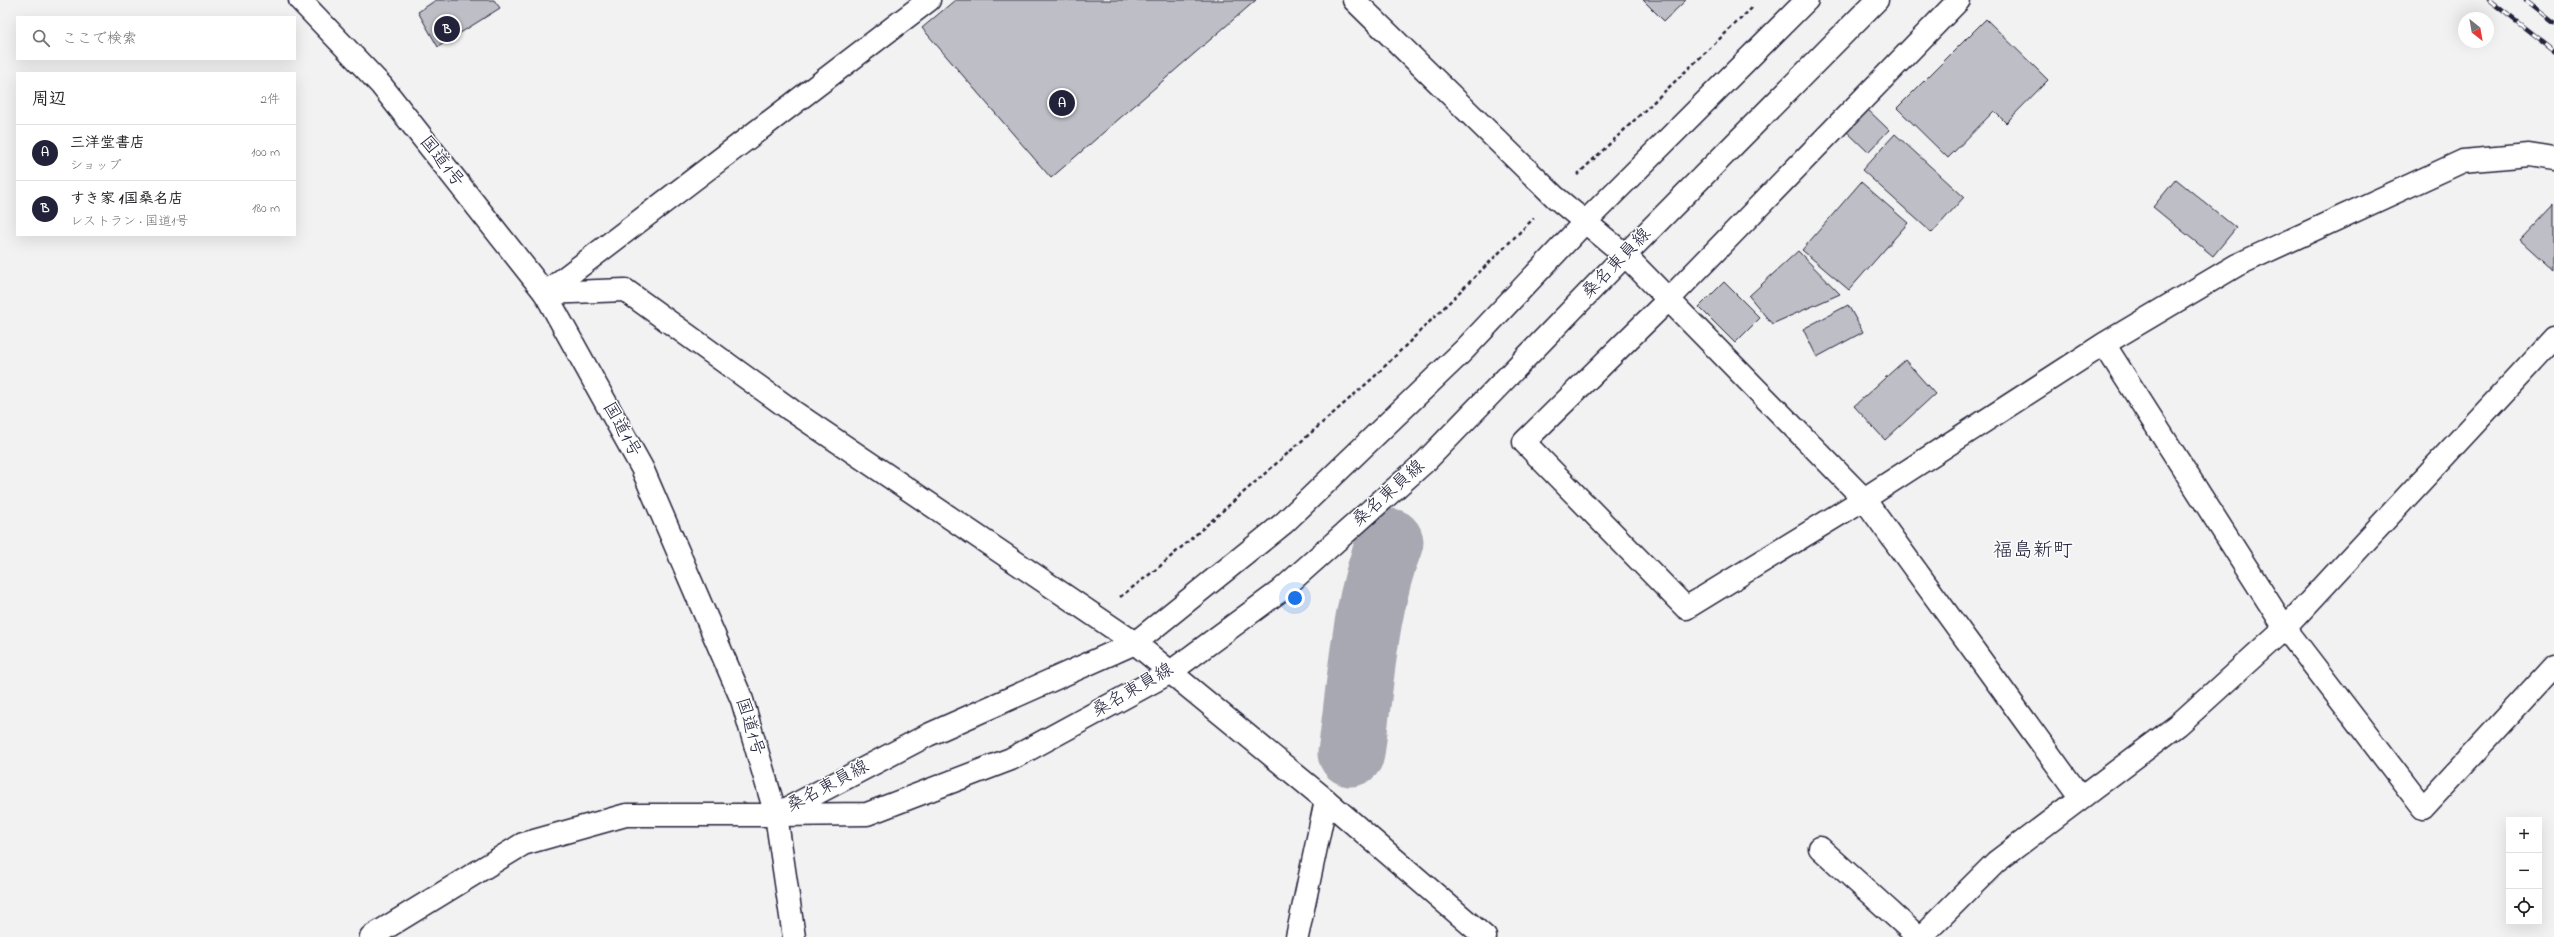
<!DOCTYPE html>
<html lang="ja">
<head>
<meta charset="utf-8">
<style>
	:root { --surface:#fff; --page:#f6f6f6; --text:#202124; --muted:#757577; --line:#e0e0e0; --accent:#22223b }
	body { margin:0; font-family:"Indie Flower","Klee One",sans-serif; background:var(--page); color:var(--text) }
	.controls { position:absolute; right:12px; bottom:12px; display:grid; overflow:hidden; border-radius:0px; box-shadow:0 4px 16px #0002 }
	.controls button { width:36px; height:36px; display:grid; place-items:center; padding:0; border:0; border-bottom:1px solid var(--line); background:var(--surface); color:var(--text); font:20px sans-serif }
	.compass { position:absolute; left:2458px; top:12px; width:36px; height:36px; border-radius:50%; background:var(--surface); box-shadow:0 4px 16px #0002; rotate:149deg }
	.you { position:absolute; left:1295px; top:598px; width:14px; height:14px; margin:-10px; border:3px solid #fff; border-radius:50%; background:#1a73e8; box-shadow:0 0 0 6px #1a73e833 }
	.badge { display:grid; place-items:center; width:26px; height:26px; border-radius:50%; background:var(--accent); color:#fff; font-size:13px; font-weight:700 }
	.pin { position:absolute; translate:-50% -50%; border:2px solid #fff; box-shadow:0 1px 4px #0006 }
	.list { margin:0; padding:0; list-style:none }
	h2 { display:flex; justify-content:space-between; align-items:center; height:52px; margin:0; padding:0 16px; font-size:17px }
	h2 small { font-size:13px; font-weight:400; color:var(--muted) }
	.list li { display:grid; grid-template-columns:26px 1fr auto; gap:12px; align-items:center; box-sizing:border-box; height:56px; padding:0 16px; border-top:1px solid var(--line) }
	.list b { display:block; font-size:15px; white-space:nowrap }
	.list p { margin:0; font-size:13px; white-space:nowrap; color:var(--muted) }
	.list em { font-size:13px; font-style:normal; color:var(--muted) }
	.icon { flex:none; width:22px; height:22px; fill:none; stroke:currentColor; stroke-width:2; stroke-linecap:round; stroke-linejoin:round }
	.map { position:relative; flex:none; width:2554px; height:937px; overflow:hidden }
	.search { position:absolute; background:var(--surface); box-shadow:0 4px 16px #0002; left:16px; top:16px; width:280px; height:44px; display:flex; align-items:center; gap:10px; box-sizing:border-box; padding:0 14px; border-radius:0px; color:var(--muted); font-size:15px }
	.panel { position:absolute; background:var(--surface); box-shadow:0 4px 16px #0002; left:16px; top:72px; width:280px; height:164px; border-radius:0px }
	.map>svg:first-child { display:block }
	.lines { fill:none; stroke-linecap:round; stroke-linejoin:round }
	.river { stroke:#a8a8b2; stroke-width:67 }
	.building { fill:#bebec6; stroke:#22223b }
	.street-casing { stroke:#22223b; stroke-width:25 }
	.secondary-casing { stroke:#22223b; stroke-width:25 }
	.highway-casing { stroke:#22223b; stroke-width:25 }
	.path { stroke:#22223b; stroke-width:2.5; stroke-dasharray:4 3; stroke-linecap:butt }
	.street { stroke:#fff; stroke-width:22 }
	.secondary { stroke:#fff; stroke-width:22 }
	.highway { stroke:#fff; stroke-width:22 }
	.rail-casing { stroke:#22223b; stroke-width:4.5 }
	.rail { stroke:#fff; stroke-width:3; stroke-dasharray:9; stroke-linecap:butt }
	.labels { text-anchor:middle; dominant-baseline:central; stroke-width:3; stroke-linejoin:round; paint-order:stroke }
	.street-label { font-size:18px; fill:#22223b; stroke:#fff }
	.quarter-label { font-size:20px; fill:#22223b; stroke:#fff }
</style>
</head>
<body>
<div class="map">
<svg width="2554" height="937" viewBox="0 0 2554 937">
	<rect width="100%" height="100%" fill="#f2f2f3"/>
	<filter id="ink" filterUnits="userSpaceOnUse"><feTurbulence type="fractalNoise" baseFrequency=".025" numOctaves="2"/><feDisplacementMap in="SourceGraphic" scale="8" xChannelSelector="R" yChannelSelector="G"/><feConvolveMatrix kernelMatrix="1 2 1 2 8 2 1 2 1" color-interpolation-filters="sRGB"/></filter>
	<g filter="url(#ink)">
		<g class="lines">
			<path class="river" d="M1351,753C1361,683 1364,608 1390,542"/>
		</g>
		<path class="building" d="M494,0L500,8L438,47L418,12L436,0Z
			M955,0H1256L1051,178L922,28Z
			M1643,0H1686L1664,21Z
			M1986,19L2048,80L2006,123L1994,111L1948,158L1897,108Z
			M1865,107L1889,130L1868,152L1844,129Z
			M1895,134L1964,197L1932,233L1862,170Z
			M2176,179L2236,228L2213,256L2153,207Z
			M1861,182L1908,223L1849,290L1802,250Z
			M2554,204V271L2520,240Z
			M1798,251L1840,294L1772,324L1749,296Z
			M1724,282L1760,318L1735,343L1699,307Z
			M1848,305L1863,332L1817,357L1803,329Z
			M1905,360L1935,394L1885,440L1854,406Z"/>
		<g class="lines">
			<g class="street-casing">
				<path id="street" d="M1354,0L1555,197L1625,255L1864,499L2081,798
					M1959,0L1668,300L1524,442L1686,608L1864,499L2104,344L2237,265L2463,161L2529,155L2554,159
					M545,293L625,290L791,410L1135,643
					M545,293L929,0
					M2104,344L2285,628L2423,808L2554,666
					M1820,848L1918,937
					M371,937L523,844L626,815H776
					M1297,937L1326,800
					M1921,937L1996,862L2178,725L2285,628L2554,338"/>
			</g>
			<g class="secondary-casing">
				<path id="secondary" d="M1135,643L1326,800L1485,937
					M779,813L928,735L1135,643L1284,523L1464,350L1584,223L1807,0
					M776,815L867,814L1011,759L1169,673L1280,591L1426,461L1625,255L1877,0"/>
			</g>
			<g class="highway-casing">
				<path id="highway" d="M300,0L381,85L545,293L642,468L742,700L776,815L794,937"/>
			</g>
			<path class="path" d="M1577,175L1754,6
				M1120,597L1158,568L1373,378L1534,218"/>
			<use href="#street" class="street"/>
			<use href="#secondary" class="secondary"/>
			<use href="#highway" class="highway"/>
			<g class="rail-casing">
				<path id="rail" d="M2489,0L2554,51
					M2526,0L2554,22"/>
			</g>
			<use href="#rail" class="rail"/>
		</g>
	</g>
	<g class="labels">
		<g class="street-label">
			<text transform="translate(441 162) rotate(52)">国道1号</text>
			<text transform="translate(1617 264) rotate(-46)">桑名東員線</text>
			<text transform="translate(621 430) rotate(61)">国道1号</text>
			<text transform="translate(1389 494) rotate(-42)">桑名東員線</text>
			<text transform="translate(1133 691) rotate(-30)">桑名東員線</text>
			<text transform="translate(749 727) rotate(73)">国道1号</text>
			<text transform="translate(828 787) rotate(-28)">桑名東員線</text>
		</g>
		<g class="quarter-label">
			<text x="2033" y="551">福島新町</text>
		</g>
	</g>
</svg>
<div class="controls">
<button>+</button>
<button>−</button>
<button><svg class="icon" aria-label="locate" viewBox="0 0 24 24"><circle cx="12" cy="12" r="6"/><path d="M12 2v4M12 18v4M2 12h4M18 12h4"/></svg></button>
</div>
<svg class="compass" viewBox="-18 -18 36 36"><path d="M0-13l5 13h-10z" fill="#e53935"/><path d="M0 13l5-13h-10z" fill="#757577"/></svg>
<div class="you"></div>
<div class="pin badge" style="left:1062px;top:103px">A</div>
<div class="pin badge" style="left:447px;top:29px">B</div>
<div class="search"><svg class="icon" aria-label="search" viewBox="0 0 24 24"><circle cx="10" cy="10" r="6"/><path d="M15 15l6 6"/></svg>ここで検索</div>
<section class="panel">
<h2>周辺<small>2件</small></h2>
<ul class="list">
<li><span class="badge">A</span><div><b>三洋堂書店</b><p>ショップ</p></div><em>100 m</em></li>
<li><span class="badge">B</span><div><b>すき家 1国桑名店</b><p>レストラン · 国道1号</p></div><em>180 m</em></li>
</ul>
</section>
</div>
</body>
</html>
